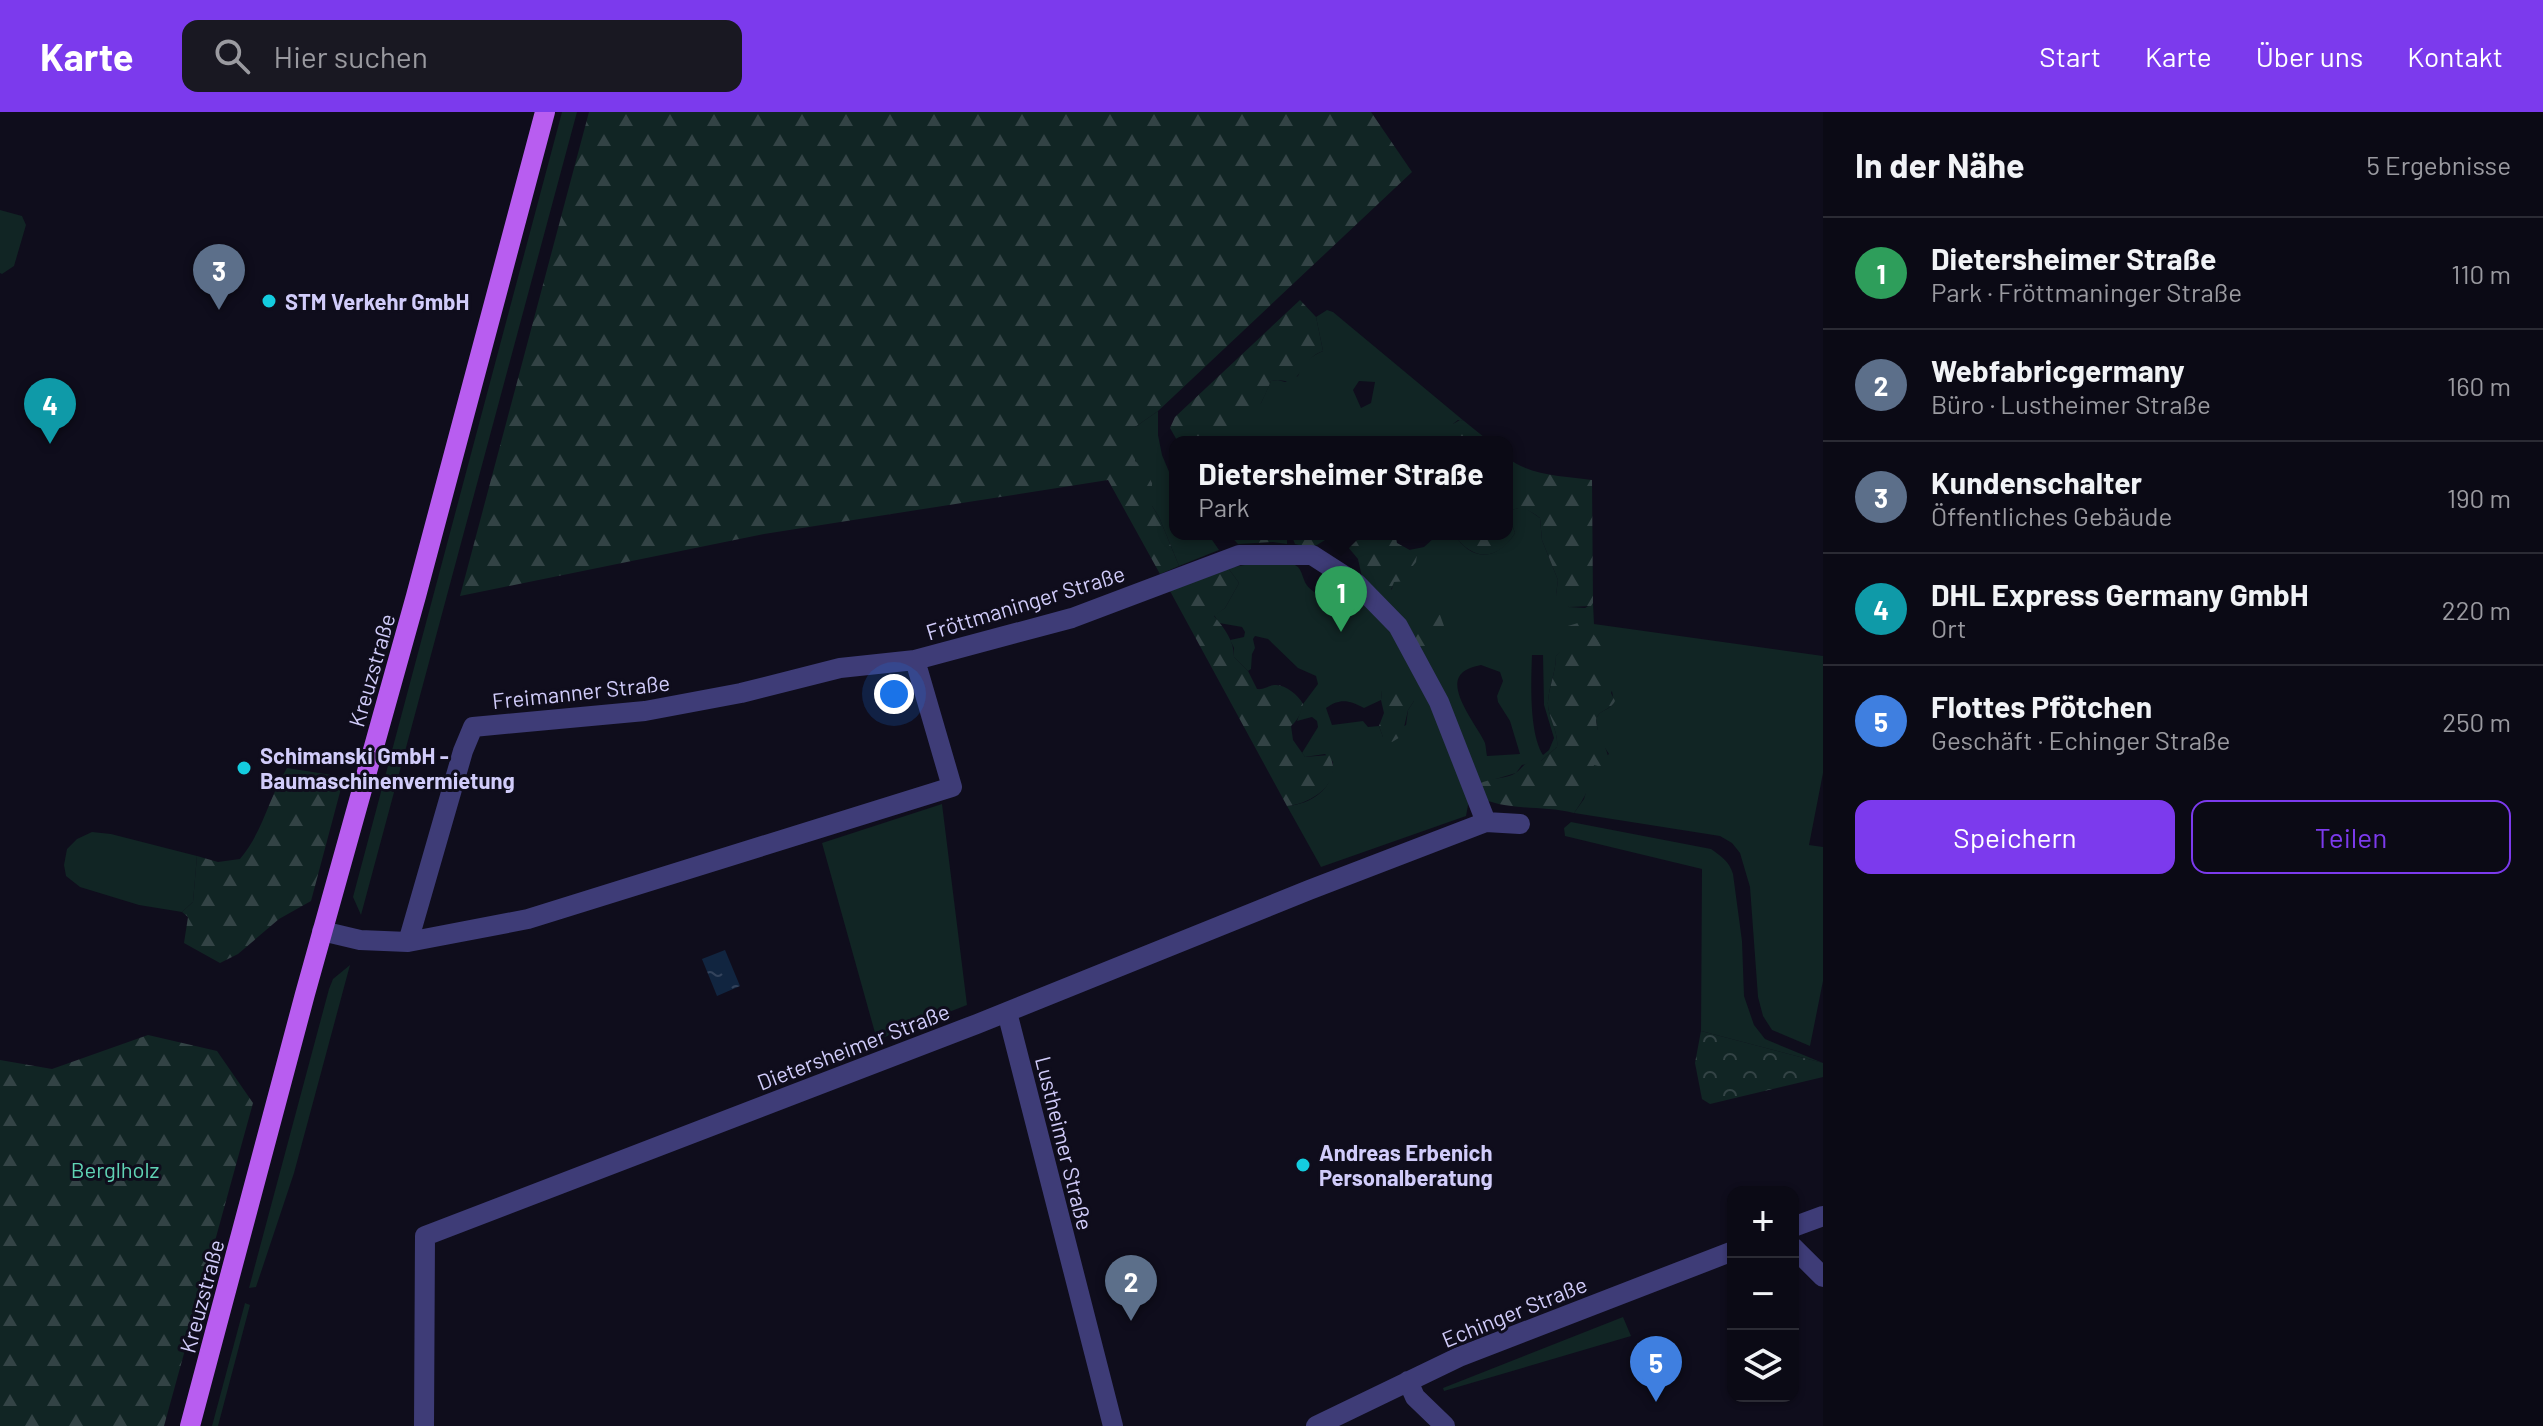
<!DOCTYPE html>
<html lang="de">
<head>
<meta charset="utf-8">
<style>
	:root { --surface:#0b0a15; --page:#191822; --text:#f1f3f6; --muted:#9a9aa0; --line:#2b2b34; --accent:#7c3aed }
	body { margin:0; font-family:Barlow,sans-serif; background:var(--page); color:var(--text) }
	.controls { position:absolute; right:24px; bottom:24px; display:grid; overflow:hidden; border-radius:16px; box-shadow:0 2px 6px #0004 }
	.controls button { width:72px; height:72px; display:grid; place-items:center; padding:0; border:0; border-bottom:2px solid var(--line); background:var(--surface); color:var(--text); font:40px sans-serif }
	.you { position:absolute; left:894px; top:582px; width:28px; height:28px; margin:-20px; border:6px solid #fff; border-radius:50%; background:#1a73e8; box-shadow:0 0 0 12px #1a73e833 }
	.badge { display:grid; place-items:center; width:52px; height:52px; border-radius:50%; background:var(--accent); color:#fff; font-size:26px; font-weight:700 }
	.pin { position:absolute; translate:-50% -66px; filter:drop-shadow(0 2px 4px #0008) }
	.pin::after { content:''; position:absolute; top:42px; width:28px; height:24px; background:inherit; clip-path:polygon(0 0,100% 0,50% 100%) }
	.popup { position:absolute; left:1169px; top:324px; width:344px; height:104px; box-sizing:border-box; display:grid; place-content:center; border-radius:16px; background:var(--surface); filter:drop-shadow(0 2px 6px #0005); font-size:26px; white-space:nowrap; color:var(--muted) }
	.popup b { font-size:30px; color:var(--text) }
	.popup::after { content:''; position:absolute; left:50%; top:100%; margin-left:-16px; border:16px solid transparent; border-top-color:var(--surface) }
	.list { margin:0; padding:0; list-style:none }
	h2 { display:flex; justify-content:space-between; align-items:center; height:104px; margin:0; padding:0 32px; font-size:34px }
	h2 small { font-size:26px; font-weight:400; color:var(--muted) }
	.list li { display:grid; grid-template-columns:52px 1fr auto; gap:24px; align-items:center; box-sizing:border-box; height:112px; padding:0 32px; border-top:2px solid var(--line) }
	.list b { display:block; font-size:30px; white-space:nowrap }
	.list p { margin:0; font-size:26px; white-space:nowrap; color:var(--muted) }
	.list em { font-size:26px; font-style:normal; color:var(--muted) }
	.actions { display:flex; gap:16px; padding:24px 32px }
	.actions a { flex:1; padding:18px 0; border:2px solid var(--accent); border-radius:16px; text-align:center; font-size:28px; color:var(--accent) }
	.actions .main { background:var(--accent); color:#fff }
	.icon { flex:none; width:44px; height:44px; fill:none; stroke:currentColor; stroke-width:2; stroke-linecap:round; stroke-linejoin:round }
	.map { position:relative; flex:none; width:1823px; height:1314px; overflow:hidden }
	header { display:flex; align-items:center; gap:48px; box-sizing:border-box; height:112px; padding:0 40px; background:var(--accent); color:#fff }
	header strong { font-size:38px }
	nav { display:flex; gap:44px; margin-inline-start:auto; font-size:28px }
	.search { width:560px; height:72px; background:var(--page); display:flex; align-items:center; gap:20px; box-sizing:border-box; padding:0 28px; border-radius:16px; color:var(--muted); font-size:30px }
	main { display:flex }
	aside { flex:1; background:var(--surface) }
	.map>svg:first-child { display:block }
	.grass { fill:#112524; fill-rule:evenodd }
	.forest { fill:url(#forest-firs) }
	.park { fill:url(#park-crowns) }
	.water { fill:url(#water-ripples) }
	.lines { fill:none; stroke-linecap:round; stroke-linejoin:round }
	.minor { stroke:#3e3c77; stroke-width:20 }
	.major { stroke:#b85df0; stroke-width:20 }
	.poi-dot { fill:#14ccdf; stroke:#0f0d1c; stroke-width:3 }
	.labels { text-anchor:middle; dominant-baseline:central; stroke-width:6; stroke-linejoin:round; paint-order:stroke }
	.poi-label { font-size:22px; font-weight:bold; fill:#d1ccfa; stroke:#0f0d1c; text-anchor:start }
	.street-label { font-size:22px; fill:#d1ccfa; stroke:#0f0d1c }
	.park-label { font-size:22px; fill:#60d3b5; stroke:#0f0d1c }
</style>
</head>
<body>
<header>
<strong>Karte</strong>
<div class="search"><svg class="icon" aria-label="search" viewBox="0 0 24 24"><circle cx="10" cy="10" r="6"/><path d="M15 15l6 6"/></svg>Hier suchen</div>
<nav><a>Start</a><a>Karte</a><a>Über uns</a><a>Kontakt</a></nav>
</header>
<main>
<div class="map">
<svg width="1823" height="1314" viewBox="0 0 1823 1314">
	<defs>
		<pattern id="forest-firs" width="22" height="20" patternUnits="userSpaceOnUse" patternTransform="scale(2)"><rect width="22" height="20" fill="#112524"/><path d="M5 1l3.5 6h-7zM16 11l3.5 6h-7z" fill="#334345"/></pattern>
		<pattern id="park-crowns" width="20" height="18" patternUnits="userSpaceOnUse" patternTransform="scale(2)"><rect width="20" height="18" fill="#112524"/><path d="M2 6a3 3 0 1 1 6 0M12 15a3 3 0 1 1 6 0" fill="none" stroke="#334345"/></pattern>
		<pattern id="water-ripples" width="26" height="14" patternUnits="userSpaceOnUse" patternTransform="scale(2)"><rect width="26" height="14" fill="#112540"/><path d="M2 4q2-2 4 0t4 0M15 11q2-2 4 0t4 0" fill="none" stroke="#33435c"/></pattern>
	</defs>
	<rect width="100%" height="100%" fill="#0f0d1c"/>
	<path class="grass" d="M562,0H577L361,803L353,785Z
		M0,98L22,104L26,113L14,154L2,162L0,161Z
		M1327,198L1333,200L1464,309L1458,308L1453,312V330H1223L1261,291L1271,269L1278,268L1285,270L1298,264C1302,251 1311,244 1323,239L1316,205ZM1359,269L1375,270L1371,291L1361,296L1353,278Z
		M1158,299V323L1162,343L1175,374V422H1208L1219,438L1179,454L1159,405L1152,394V371L1135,349V315Z
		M1524,395L1540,406L1542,428L1558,468L1556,483L1569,495L1585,496L1593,491L1594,512L1823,544V661L1809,733L1823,735V869L1810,934L1772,918L1763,904L1758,885L1750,775L1740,741L1732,731L1720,724L1574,701L1584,687L1594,652L1609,642L1599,627L1596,608C1599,597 1610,599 1614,590L1609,563L1561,516V540L1556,544C1556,560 1549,574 1548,590C1547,604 1559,619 1557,635L1541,649L1522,653L1516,661L1479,672L1379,484L1392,477L1393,470L1401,468L1412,455L1417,443L1409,438L1424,435L1435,425L1439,427L1448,425L1447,422H1454C1472,450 1497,449 1515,421L1508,402L1510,398ZM1532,543H1543L1544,593L1554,626L1549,638L1543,643C1529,621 1531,570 1532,543ZM1481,553L1500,560L1503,569L1497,584L1498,590L1510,609L1520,642L1487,644C1486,639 1486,635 1485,631C1479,617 1450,582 1459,565C1463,557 1473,555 1481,553Z
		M1266,449C1274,450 1291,449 1298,455C1302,459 1303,467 1306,472C1319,490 1336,482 1353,477L1392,517L1432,589L1469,688L1466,704L1321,755L1287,694C1312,692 1334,677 1333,650L1325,642L1305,645L1302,641L1318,615L1317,609L1312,605L1297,609L1303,592L1318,572L1316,564L1298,556L1268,527L1255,524L1253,527L1255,536L1252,542L1251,557L1248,559L1234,545V536L1230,528L1244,525L1245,520L1242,515L1219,511L1214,503L1225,496L1239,471L1228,456ZM1382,579L1414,589L1408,598L1406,613L1383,625L1379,614L1368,615L1363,609L1332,613L1326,596C1340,586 1349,588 1364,596L1381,588Z
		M942,692L967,893L877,928L822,731Z
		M1571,710L1711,737C1722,745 1729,749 1733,762L1742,829L1744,884L1754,913L1765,927L1823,951L1701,919L1702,757L1565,724L1564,716Z
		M92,720L111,722L197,744L193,790L182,800L139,793L80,775L66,764L64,753L67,737L77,727Z
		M350,853L294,1061L256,1175L249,1176L329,877L333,867Z
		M245,1191L250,1193L218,1314H212Z
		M1623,1205L1631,1224L1444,1279L1443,1276Z"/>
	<path class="forest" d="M589,0H1371L1412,60L1158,299L1135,315V349L1145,357L1152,371V394L1159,405L1179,454L1160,462L1108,368L764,422L460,484Z
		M1300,188L1316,205L1323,239C1306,245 1304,258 1292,270L1278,268L1271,269C1262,290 1248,324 1224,330C1210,333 1191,330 1178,330L1170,316L1175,305Z
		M1460,308L1464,309L1490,330H1453L1450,325L1452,322L1453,312Z
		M1507,345C1528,364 1565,364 1592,368L1593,491L1591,494L1569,495L1558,489L1556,483L1558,468L1542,428L1540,406C1529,398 1523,394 1510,398L1508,402L1515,421C1497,450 1472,449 1454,422H1507Z
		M1229,422H1287V432L1273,430L1238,432Z
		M1291,422H1395L1397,431L1417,442L1416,450L1412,455L1413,463L1409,469L1394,470L1388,485L1379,484L1362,465L1358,447L1343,429L1325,428L1312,436L1295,432Z
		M1228,456L1239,471L1225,496L1214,504C1224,516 1234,528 1234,545L1248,559L1257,577C1265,578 1268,573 1276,573C1286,573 1298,583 1303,592C1301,601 1298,608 1291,614L1293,628L1305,645L1329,643C1345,670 1311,692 1287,694L1170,479Z
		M1423,496L1440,503L1444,514L1436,533L1429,538L1418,535L1409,516L1412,504Z
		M1578,511C1609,527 1600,547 1615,571L1611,581L1615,589C1610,599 1599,597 1596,608C1597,625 1609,636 1609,652L1602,655L1594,653C1592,671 1585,686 1574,701C1543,693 1512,699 1483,687L1479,672C1490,666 1502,667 1512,663C1526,656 1520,649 1541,649L1557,635C1559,619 1547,604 1548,590C1549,574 1556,560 1556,544L1561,539V516Z
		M1388,557H1399L1407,566L1414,589L1408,598L1402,624L1392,630L1383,625L1379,614L1384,601L1381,588L1384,562Z
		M287,656L344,665L311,789L279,807L238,842L220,851L184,831L188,805L182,800L193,790L197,744L218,750L240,747C264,718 268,687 287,656Z
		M148,923L217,939L253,991L164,1314H0V948L52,957Z"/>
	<path class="park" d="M1701,919L1823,951V965L1710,992L1702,987L1695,951Z"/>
	<path class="water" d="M725,838L740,874L717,884L702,847Z"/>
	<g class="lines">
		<path class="minor" d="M322,819L360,828L408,830L528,807L952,675L915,548L1072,506L1239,443H1312L1357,472L1398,514L1439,590L1486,710
			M408,830L463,639L473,615L645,599L741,581L840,556L915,548
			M1007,900L1113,1314
			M1793,1115L1823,1104
			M1793,1135L1823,1165
			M1408,1269L1415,1285L1445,1314
			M424,1314L425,1124L977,912L1309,778L1486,710L1520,712
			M1316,1314L1459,1245L1733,1139"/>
		<path class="major" d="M190,1314L305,882L416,484L545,0"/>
	</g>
	<g class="poi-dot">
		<circle cx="269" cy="189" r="8"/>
		<circle cx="244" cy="656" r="8"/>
		<circle cx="1303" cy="1053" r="8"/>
	</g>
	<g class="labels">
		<g class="poi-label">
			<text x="285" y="189">STM Verkehr GmbH</text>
			<text x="260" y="643">Schimanski GmbH -<tspan x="260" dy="25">Baumaschinenvermietung</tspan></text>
			<text x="1319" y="1040">Andreas Erbenich<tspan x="1319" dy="25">Personalberatung</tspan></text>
		</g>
		<g class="street-label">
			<text transform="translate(1025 490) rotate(-17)">Fröttmaninger Straße</text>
			<text transform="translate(371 558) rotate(-74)">Kreuzstraße</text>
			<text transform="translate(581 579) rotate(-6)">Freimanner Straße</text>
			<text transform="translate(853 934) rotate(-21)">Dietersheimer Straße</text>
			<text transform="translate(1065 1031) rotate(76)">Lustheimer Straße</text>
			<text transform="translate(201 1184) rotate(-75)">Kreuzstraße</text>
			<text transform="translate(1514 1199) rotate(-22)">Echinger Straße</text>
		</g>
		<g class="park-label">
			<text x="115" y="1057">Berglholz</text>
		</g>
	</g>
</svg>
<div class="controls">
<button>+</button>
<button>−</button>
<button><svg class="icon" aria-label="layers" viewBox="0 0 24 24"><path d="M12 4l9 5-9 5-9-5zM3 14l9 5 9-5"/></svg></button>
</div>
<div class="you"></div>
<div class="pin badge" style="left:1341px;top:520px;background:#2e9e5b">1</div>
<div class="popup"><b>Dietersheimer Straße</b>Park</div>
<div class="pin badge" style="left:1131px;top:1209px;background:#5c6f8a">2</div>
<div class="pin badge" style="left:219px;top:198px;background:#5c6f8a">3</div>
<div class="pin badge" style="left:50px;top:332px;background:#0f9aa8">4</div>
<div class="pin badge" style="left:1656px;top:1290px;background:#3f7fe0">5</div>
</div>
<aside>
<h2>In der Nähe<small>5 Ergebnisse</small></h2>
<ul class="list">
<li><span class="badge" style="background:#2e9e5b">1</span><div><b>Dietersheimer Straße</b><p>Park · Fröttmaninger Straße</p></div><em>110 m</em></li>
<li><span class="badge" style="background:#5c6f8a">2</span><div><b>Webfabricgermany</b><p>Büro · Lustheimer Straße</p></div><em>160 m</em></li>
<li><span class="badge" style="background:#5c6f8a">3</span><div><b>Kundenschalter</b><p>Öffentliches Gebäude</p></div><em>190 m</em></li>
<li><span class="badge" style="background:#0f9aa8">4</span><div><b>DHL Express Germany GmbH</b><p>Ort</p></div><em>220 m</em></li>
<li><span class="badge" style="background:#3f7fe0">5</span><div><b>Flottes Pfötchen</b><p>Geschäft · Echinger Straße</p></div><em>250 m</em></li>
</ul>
<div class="actions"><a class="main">Speichern</a><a>Teilen</a></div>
</aside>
</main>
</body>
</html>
